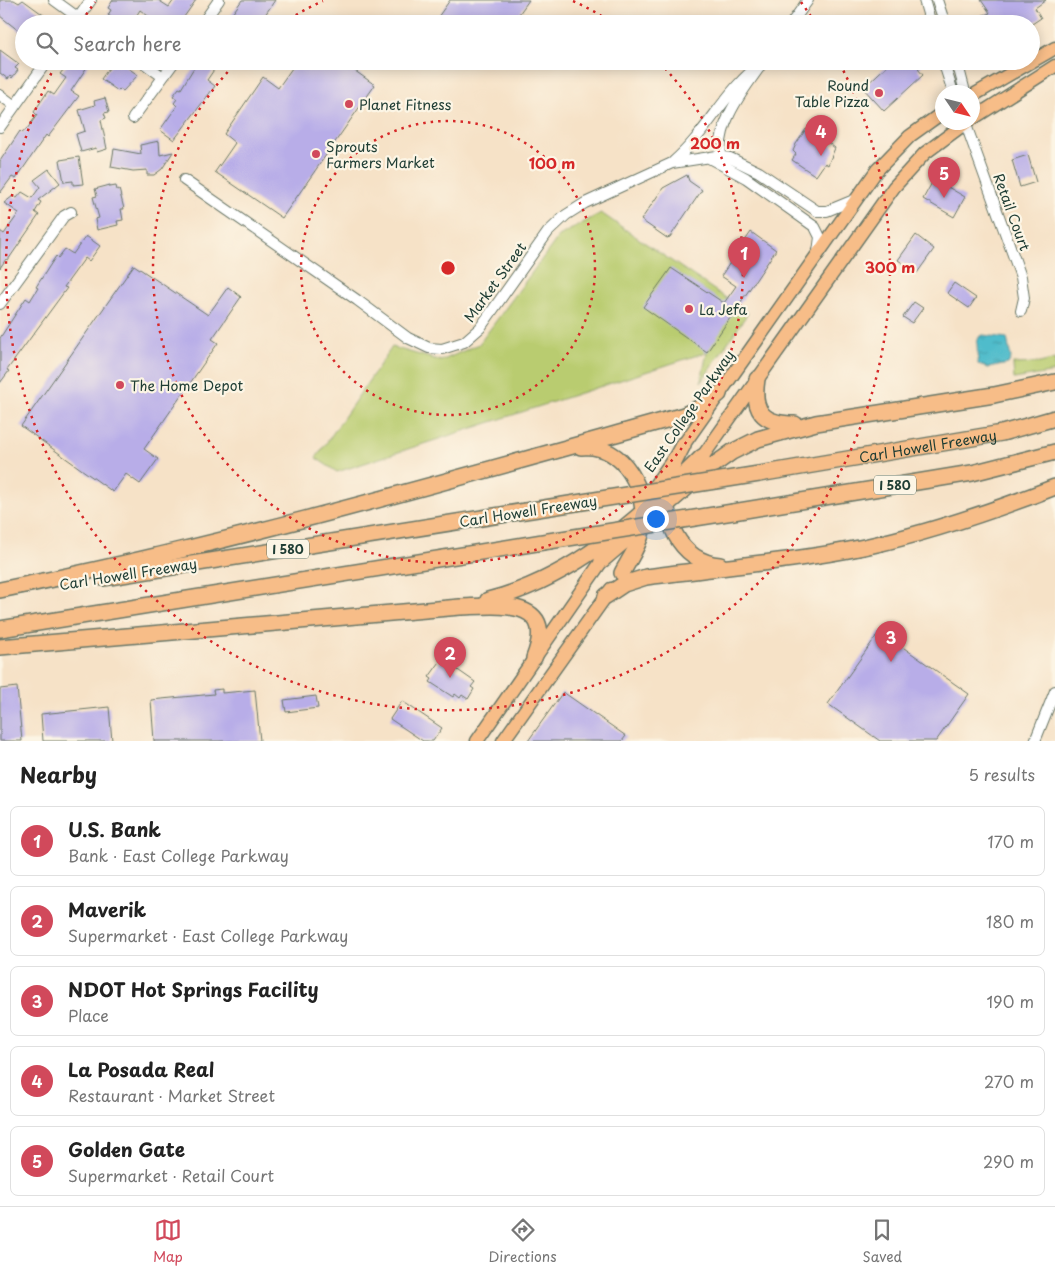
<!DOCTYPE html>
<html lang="en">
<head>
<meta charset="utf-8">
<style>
	:root { --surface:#fff; --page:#f2f2f2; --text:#222; --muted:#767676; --line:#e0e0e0; --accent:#d1495b }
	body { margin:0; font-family:"Playpen Sans",sans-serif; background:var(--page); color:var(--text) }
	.compass { position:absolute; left:935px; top:85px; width:45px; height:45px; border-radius:50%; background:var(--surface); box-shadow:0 2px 12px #0003; rotate:125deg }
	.you { position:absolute; left:655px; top:518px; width:18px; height:18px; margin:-12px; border:4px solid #fff; border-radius:50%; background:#1a73e8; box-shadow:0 0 0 8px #1a73e833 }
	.badge { display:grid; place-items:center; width:32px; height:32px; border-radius:50%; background:var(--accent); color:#fff; font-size:16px; font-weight:700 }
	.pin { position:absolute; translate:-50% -41px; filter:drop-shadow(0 1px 2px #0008) }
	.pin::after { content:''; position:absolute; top:26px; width:18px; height:15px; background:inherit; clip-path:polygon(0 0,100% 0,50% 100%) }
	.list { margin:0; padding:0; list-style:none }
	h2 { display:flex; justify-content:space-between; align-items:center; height:65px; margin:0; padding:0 20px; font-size:21px }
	h2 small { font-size:16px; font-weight:400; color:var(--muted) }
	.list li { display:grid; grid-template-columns:32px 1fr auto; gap:15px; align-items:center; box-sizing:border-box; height:70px; margin:0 10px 10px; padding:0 10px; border:1px solid var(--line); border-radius:8px }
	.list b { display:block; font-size:19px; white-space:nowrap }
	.list p { margin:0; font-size:16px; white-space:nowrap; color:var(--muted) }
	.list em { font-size:16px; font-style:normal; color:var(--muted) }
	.icon { flex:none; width:28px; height:28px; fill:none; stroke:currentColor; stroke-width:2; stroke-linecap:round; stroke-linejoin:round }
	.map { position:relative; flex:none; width:1055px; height:741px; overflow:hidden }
	.search { position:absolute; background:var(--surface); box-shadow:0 2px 12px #0003; left:15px; right:15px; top:15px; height:55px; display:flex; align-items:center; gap:12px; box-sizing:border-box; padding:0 18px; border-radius:28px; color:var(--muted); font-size:19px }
	.sheet { height:465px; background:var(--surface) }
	nav { display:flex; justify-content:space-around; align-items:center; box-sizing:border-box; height:70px; border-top:1px solid var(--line); background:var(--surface); font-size:14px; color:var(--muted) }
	nav a { display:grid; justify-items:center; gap:2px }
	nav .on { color:var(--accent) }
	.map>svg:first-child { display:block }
	.grass { fill:#b9cc6f; stroke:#6c8452 }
	.water { fill:url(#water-ripples); stroke:#387c80 }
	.building { fill:#b8ade8 }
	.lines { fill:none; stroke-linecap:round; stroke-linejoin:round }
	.minor-casing { stroke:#6a7767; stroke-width:12 }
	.major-casing { stroke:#6a7767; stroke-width:15 }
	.highway-casing { stroke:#6a7767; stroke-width:18 }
	.minor { stroke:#fff; stroke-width:10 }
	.major { stroke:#f7bd88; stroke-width:12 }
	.highway { stroke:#f7bd88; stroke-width:15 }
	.highway-bridge-casing { stroke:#6a7767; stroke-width:18; stroke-linecap:butt }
	.highway-bridge { stroke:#f7bd88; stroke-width:15 }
	.ring { fill:none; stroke:#d62828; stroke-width:2.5; stroke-dasharray:2.5 5 }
	.poi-dot { fill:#d1495b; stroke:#fcf5e5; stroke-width:2 }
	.labels { text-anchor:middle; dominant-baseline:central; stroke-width:4.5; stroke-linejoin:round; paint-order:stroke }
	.shield { fill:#fcf5e5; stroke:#617469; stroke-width:1 }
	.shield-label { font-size:12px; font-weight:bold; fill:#1f3d34 }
	.poi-label { font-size:14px; fill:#1f3d34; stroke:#fcf5e5; text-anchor:start }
	.street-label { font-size:14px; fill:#1f3d34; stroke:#fcf5e5 }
	.centre { fill:#d62828; stroke:#fcf5e5; stroke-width:2.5 }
	.ring-label { font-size:15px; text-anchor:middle; font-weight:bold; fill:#d62828; stroke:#fcf5e5; stroke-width:4.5; stroke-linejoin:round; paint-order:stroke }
</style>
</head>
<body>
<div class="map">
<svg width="1055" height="741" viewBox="0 0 1055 741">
	<defs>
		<pattern id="water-ripples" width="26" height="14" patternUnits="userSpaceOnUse" patternTransform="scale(1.25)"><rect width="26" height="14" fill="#50bccb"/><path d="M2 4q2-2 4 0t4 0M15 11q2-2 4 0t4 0" fill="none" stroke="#429aa6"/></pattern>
	</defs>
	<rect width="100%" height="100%" fill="#fcf5e5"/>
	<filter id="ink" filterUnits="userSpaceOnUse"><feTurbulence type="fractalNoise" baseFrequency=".02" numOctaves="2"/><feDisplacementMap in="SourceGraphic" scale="10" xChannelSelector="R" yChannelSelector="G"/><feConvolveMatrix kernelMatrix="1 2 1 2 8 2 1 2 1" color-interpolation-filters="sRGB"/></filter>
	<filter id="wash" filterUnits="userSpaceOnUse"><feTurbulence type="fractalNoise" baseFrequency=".0096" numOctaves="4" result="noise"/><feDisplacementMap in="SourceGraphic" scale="20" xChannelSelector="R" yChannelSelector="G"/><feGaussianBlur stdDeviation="1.12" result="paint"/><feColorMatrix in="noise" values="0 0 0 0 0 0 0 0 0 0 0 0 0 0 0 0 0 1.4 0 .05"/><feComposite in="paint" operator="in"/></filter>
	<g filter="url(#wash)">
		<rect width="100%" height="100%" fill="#f6e2c7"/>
		<path class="grass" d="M601,213L748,313L701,382L707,352L337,472L316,458L392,347L441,361L479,344L559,236Z
			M1055,359V372L1014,379L1013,364L1040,363Z"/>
		<path class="water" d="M983,335L1007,338L1011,358L1008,364L988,368L978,364L977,343L979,337Z"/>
		<g id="blocks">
			<path class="building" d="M0,0H14L19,3L23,0L49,19L45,24H24V35L0,16Z
				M113,0H158L169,7L174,0H196L179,24H159L140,10L131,24H114L110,21L112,18L108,15L111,10L108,8Z
				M242,0H275L259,24H225Z
				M450,0H529L512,24H433Z
				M981,0H1046L1035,8L1041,18L1032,24H979L977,17L990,13Z
				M0,50L19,64L15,68L18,70L12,78L10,76L8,79L0,73Z
				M70,61H91L71,91L79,96L48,137L46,135L16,179L12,177L0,193V161L20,131L22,133L27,129L37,115L34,112L48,91L54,95L66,78L60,74Z
				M114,61H118L138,75L123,91L120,89L118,91L101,79Z
				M198,61H220L207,80L215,86L174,140L160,130L177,106L174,103L177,99L173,96L179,88L181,89Z
				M297,61H341L375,85L282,218L215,172L235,143L224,134L263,77L278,88Z
				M892,61H926L918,69L923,75L884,111L863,88Z
				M105,98L109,112L104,113L106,118L101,120L107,149L97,152L96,148L81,152L76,134L85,131L79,110L95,105L94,101Z
				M806,129L817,135L819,132L825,136L823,139L835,148L828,165L825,163L816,176L792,160L796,154L793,151L796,144Z
				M159,141L160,155L173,152L162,169L154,175H147V170L133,171L111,167L114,149L141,154L140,145Z
				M1028,155L1036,182L1020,187L1012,160Z
				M79,157L83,184L73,185V181L64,182L60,160Z
				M49,169L60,183L38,200L41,202L35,212L39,215L8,260L6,259L0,268V231L4,234L19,213L4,203L13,196L17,198L22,192L32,198L40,187L34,180Z
				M687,175L689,181L702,190L670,237L667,238L641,220L663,188Z
				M934,179L965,197L954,217L923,199Z
				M110,185V187L116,186L117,190L119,189L124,209H121L123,220L117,221L118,225L97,230L95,219L99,218L93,197L97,196L95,189Z
				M751,232L776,250L707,352L643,307L671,268L724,303L736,286L721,276Z
				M916,235L934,249L917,273L898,260Z
				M86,236L100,246L89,261L85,258L64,287L67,288L7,370L9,371L0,383V338L26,298L30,301L38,288L36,287L56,256L58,258L65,249L73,254Z
				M134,265L208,315L228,287L241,297L212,339L218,343L144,449L158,459L140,484L126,474L113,492L21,426Z
				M954,283L976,298L969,308L947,293Z
				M914,302L923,308L912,323L903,317Z
				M880,631L969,694L936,741H880L828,704Z
				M442,659L475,682L471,687L474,689L468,699L462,695L460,698L455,694L453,697L430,682L432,679L429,677Z
				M17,687L22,741H0V689Z
				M222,689V693L255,690L260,741H154L151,700L214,694L213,690Z
				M563,692L626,736L622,741H528Z
				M316,696L318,708L286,712L284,700Z
				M402,701L442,728L433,741H423L390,719Z
				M109,707L112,741H43L41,714Z"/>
		</g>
	</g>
	<g filter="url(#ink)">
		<use href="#blocks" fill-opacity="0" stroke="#6a7767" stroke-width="1"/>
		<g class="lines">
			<g class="minor-casing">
				<path id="minor" d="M54,0L87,24
					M924,0L931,24
					M937,0L945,24
					M74,24L91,0
					M202,24L219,0
					M791,24L808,0
					M141,61L163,77
					M943,61L953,92
					M957,61L965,92
					M0,95L15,106
					M133,118L175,61
					M965,122L1021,277L1024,298L1021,311
					M0,127L47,61
					M709,158L746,178L815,227L820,237L818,252
					M722,161C714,128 741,93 759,68
					M673,162C709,131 725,89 764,61
					M184,180L357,300L408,338L429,348L442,349L464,342L480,328L548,232L566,215L585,203L672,163L717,156L730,158L759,172L817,211H827L856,199
					M0,304L64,216L71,212
					M1035,741L1055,691"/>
			</g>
			<g class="major-casing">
				<path id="major" d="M972,96L1055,48
					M972,119L1055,66
					M698,463L894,187L925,153L967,122
					M648,495L877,170L910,136L942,113
					M477,741L608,552
					M503,741L611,589"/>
			</g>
			<g class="highway-casing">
				<g id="highway">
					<path d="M757,379C752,411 762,424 795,424"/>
					<path d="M683,445C677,457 670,467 668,481C661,517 678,561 720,565"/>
					<path d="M581,447C625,443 649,493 642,531C639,546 629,560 622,573"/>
					<path id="s1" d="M759,474L1002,433L1055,418"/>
					<path d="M733,512L972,473L1055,452"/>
					<path d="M602,560L711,467L732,452L758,439L816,423L994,395L1055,382"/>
					<path d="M103,578L576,503"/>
					<path d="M0,590C231,544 458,478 684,415L699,408L719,394"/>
					<path d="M606,596L624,584L646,577C718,567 792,562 864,547C929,533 993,511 1055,487"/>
					<path d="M488,600C573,579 641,517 702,457"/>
					<path d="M0,629L549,541"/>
					<path d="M0,647L460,607C498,606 558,597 534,658"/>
				</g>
			</g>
			<use href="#minor" class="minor"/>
			<use href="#major" class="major"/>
			<use href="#highway" class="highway"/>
			<g class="highway-bridge-casing">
				<path id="highway-bridge" d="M576,503L759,474
					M549,541L733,512"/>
			</g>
			<use href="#highway-bridge" class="highway-bridge"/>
		</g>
	</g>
	<g class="ring">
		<circle cx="448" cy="268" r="147"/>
		<path d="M283 23A295 295 0 0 1 323 1M573 1A295 295 0 0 1 613 23M660 63A295 295 0 1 1 236 63"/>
		<path d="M82 21A442 442 0 0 1 95 2M801 2A442 442 0 0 1 814 21M840 64A442 442 0 1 1 56 64"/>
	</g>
	<g class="poi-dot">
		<circle cx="879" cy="93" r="5"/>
		<circle cx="349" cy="104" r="5"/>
		<circle cx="316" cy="154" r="5"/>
		<circle cx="689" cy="309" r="5"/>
		<circle cx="120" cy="385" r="5"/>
	</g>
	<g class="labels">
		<g class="shield">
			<rect x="874" y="475.5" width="42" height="19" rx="4"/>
			<rect x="267" y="539.5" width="42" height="19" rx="4"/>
		</g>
		<g class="shield-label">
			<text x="895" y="485">I 580</text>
			<text x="288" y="549">I 580</text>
		</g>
		<g class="poi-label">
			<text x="869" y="85" text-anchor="end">Round<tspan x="869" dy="16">Table Pizza</tspan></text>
			<text x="359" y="104">Planet Fitness</text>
			<text x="326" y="146">Sprouts<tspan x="326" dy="16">Farmers Market</tspan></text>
			<text x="699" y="309">La Jefa</text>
			<text x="130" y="385">The Home Depot</text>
		</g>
		<g class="street-label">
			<text transform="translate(1012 212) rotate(70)">Retail Court</text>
			<text transform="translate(495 282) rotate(-54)">Market Street</text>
			<text transform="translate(689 411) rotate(-55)">East College Parkway</text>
			<text stroke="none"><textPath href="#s1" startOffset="171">Carl Howell Freeway</textPath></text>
			<text transform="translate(528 511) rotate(-9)">Carl Howell Freeway</text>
			<text transform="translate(128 574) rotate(-9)">Carl Howell Freeway</text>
		</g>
	</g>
	<circle cx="448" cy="268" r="8" class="centre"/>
	<g class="ring-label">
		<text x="715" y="149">200 m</text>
		<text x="552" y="169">100 m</text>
		<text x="890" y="273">300 m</text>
	</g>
</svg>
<svg class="compass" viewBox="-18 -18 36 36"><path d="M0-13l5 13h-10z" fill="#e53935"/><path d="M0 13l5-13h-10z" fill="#767676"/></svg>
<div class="you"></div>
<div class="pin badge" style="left:744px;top:278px">1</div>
<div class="pin badge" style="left:450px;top:678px">2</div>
<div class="pin badge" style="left:891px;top:662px">3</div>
<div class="pin badge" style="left:821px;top:156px">4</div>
<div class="pin badge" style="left:944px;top:198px">5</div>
<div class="search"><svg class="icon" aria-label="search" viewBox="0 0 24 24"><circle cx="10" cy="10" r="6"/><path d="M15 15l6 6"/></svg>Search here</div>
</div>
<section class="sheet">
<h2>Nearby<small>5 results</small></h2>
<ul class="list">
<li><span class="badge">1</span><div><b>U.S. Bank</b><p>Bank · East College Parkway</p></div><em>170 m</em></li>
<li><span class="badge">2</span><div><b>Maverik</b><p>Supermarket · East College Parkway</p></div><em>180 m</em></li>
<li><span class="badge">3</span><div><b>NDOT Hot Springs Facility</b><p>Place</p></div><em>190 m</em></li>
<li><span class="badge">4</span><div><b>La Posada Real</b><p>Restaurant · Market Street</p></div><em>270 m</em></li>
<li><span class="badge">5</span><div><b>Golden Gate</b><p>Supermarket · Retail Court</p></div><em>290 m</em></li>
</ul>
</section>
<nav>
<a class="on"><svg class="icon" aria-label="map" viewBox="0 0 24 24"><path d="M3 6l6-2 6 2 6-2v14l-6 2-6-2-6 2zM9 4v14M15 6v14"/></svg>Map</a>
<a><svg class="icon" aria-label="directions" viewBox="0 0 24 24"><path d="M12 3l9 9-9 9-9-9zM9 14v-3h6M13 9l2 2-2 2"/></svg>Directions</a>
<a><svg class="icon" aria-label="saved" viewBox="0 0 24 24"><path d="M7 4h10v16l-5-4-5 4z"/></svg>Saved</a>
</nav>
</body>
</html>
